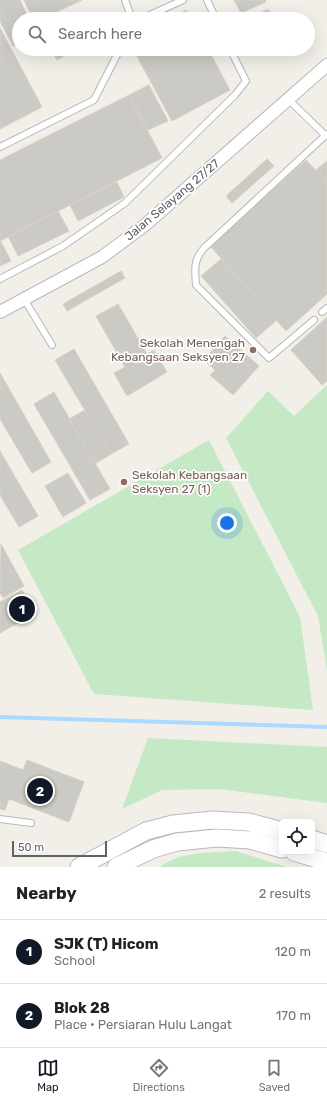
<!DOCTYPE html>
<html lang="en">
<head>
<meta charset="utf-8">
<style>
	:root { --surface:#fff; --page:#f2f2f2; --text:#222; --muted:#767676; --line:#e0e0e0; --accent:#111827 }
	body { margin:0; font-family:Rubik,sans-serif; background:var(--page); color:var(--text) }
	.controls { position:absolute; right:12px; bottom:12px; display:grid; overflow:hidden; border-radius:6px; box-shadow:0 4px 16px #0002 }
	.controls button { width:36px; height:36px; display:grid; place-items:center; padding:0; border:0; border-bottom:1px solid var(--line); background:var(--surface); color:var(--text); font:20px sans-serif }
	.scale { position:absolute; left:12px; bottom:10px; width:95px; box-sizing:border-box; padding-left:4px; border:2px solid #5f6368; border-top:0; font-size:11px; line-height:14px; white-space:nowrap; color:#5f6368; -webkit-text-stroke:3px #fff; paint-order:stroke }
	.you { position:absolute; left:227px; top:523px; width:14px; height:14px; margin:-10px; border:3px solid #fff; border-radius:50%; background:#1a73e8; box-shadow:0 0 0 6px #1a73e833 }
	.badge { display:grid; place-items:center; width:26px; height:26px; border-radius:50%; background:var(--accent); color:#fff; font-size:13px; font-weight:700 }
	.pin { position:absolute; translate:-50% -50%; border:2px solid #fff; box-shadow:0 1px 4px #0006 }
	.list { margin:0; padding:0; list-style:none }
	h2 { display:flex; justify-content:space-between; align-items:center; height:52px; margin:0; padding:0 16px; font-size:17px }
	h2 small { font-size:13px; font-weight:400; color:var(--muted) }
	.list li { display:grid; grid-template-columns:26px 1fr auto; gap:12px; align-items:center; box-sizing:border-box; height:64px; padding:0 16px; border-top:1px solid var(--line) }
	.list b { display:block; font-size:15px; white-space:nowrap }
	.list p { margin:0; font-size:13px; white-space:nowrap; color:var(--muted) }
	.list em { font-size:13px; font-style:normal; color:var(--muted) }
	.icon { flex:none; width:22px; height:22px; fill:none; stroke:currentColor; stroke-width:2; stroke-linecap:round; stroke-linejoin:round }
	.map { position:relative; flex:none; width:327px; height:867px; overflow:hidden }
	.search { position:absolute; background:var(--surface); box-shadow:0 4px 16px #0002; left:12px; right:12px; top:12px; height:44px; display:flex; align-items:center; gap:10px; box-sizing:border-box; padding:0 14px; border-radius:22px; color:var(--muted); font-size:15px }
	.sheet { height:180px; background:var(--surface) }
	nav { display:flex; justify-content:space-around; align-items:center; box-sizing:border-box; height:56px; border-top:1px solid var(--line); background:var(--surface); font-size:11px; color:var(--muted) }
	nav a { display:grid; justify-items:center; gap:2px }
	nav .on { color:var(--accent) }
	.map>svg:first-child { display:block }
	.green { fill:#c5e8c5 }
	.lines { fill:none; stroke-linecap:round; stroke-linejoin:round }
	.stream { stroke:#aadaff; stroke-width:4 }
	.building { fill:#cccac5; stroke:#d6d1c6 }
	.service-casing { stroke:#b5b8bc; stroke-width:8 }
	.minor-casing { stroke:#b5b8bc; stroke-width:14 }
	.secondary-casing { stroke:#b6babf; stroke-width:19 }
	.service { stroke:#fff; stroke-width:6 }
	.minor { stroke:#fff; stroke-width:12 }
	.secondary { stroke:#fff; stroke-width:17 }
	.education-dot { fill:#8d6e63; stroke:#fff; stroke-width:1.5 }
	.labels { text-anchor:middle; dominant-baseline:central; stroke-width:3.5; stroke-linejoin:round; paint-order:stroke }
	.street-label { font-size:12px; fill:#5f6368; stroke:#fff }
	.education-label { font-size:12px; fill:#785e54; stroke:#fff; text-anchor:end }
</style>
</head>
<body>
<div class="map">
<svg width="327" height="867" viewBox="0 0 327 867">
	<rect width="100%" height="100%" fill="#f1efe8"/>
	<path class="green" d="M327,385V670L318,616L226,438L268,391L294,416Z
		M209,440L300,617L313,710L94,694L18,550Z
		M148,738L327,747V803L219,789L162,790L122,809Z
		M236,851L287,867H160C180,851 211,853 236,851Z"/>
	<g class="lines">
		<path class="stream" d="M0,717L327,727"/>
	</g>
	<path class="building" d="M0,0H20L29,19H19V43L13,46L0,21Z
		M24,0H82L42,19H33Z
		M234,0H265L266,2L241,13Z
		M268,9L273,19H247Z
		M186,10L191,19H170Z
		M69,12L73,19H56Z
		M0,28L42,107L0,129Z
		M51,49H77L57,60Z
		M133,49H208L230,90L172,121Z
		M149,85L168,121L148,130L129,95Z
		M129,95L162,158L0,241V160Z
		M267,159L274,166L232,203L226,196Z
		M306,160L327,182V294L286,331L210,246Z
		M327,161V182L316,170Z
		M117,182L124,197L78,221L70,205Z
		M58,211L69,231L18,256L8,236Z
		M0,240L11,261L0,266Z
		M221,259L277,320L256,338L201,276Z
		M121,271L125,278L67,311L63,304Z
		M118,304L147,354L154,350L167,372L127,396L114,373L125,367L96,316Z
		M327,317V381L322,385L291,350Z
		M225,336L259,366L233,395L210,375L215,370L204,360Z
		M74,349L129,444L111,454L55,360Z
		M0,373L51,462L32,473L0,419Z
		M54,392L110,489L90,500L34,404Z
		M85,410L111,454L95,464L69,419Z
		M0,451L38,516L19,527L0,495Z
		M68,473L86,503L63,517L45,486Z
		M1,544L24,586L3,598L0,593Z
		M22,590L35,613L0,633V602Z
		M27,760L84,782L69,822L9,799L5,810L0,809V761L23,770Z"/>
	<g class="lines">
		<g class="service-casing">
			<path id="service" d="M125,0L132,19
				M207,0L216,19
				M141,19L183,0
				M288,99L326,136
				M0,147L94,100L120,49
				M0,279L63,246L125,203L235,95L246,81L230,49
				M24,299L52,345
				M322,312L327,308
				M314,320L269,358L196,285C195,268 193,261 204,248L327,134
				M0,819L31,823"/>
		</g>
		<g class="minor-casing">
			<path id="minor" d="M0,312L102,257L145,225L327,65"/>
		</g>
		<g class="secondary-casing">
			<path id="secondary" d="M312,839L327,844
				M294,852L327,862
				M79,867L146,831L173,824L213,820L249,822L282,831
				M116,867L153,849L177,842L217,838L250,840L282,849"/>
		</g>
		<use href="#service" class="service"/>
		<use href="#minor" class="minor"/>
		<use href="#secondary" class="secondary"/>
	</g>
	<g class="education-dot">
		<circle cx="253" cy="350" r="4"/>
		<circle cx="124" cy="482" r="4"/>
	</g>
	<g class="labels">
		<g class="street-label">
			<text transform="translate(172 200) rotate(-40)">Jalan Selayang 27/27</text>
		</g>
		<g class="education-label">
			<text x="245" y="343">Sekolah Menengah<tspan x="245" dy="14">Kebangsaan Seksyen 27</tspan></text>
			<text x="132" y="475" text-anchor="start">Sekolah Kebangsaan<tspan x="132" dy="14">Seksyen 27 (1)</tspan></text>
		</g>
	</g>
</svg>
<div class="controls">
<button><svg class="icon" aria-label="locate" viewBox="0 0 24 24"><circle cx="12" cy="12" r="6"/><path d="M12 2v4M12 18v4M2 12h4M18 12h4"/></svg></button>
</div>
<div class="scale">50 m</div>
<div class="you"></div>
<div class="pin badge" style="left:22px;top:609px">1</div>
<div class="pin badge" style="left:40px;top:791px">2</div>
<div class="search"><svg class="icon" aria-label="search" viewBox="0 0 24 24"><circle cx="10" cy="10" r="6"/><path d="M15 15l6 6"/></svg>Search here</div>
</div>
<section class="sheet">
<h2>Nearby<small>2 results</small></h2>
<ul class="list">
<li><span class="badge">1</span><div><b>SJK (T) Hicom</b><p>School</p></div><em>120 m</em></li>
<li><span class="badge">2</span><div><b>Blok 28</b><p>Place · Persiaran Hulu Langat</p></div><em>170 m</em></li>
</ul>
</section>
<nav>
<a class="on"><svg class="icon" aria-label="map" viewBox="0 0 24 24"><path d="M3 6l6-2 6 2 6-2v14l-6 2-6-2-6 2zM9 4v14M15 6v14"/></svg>Map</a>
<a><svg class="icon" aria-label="directions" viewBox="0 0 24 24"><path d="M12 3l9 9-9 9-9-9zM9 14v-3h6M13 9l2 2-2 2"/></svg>Directions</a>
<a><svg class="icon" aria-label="saved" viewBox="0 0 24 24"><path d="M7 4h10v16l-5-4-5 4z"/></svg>Saved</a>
</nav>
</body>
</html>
